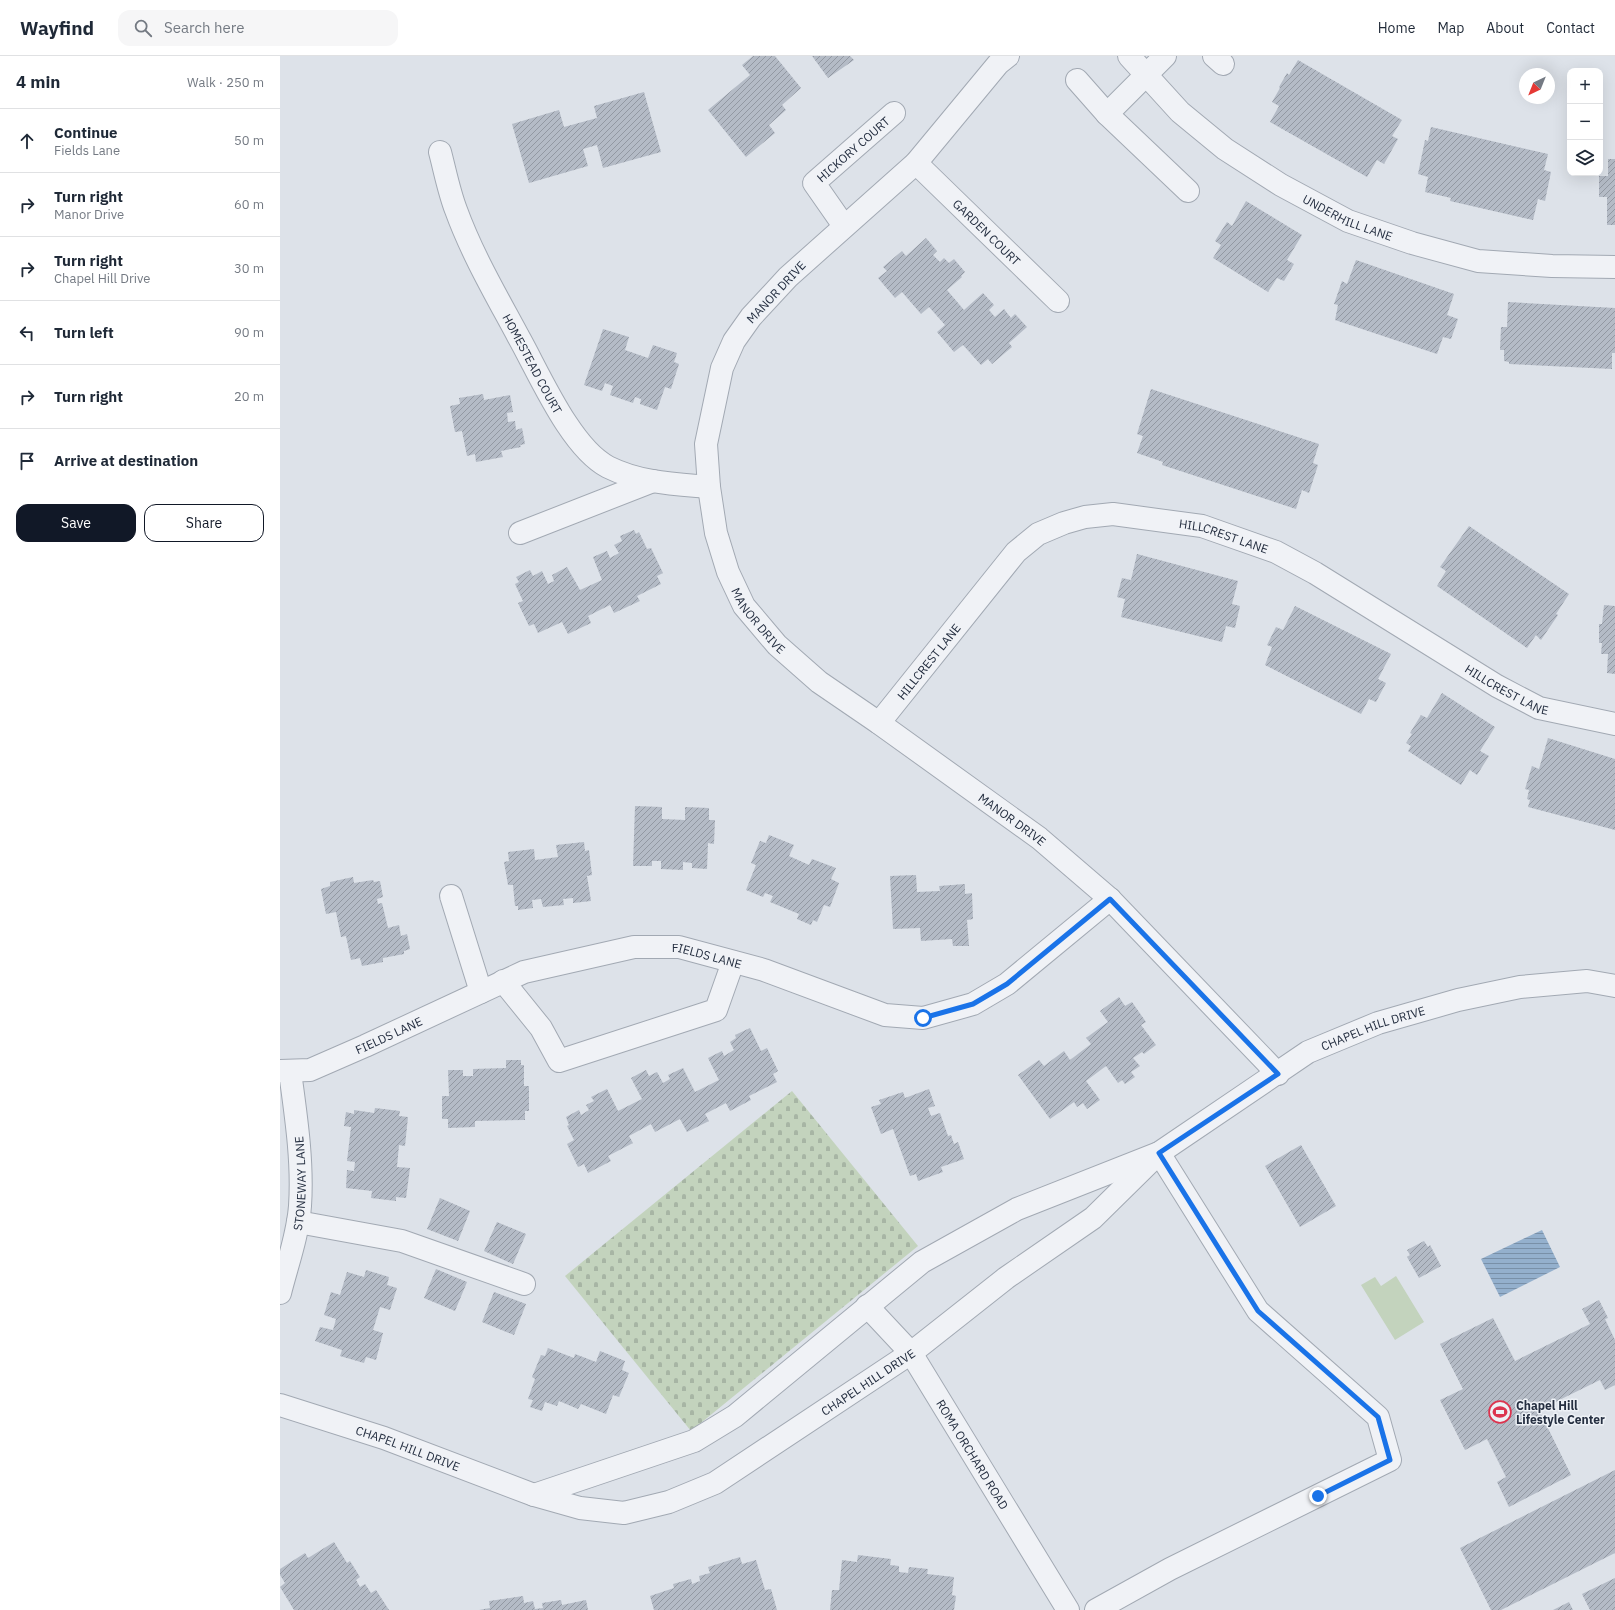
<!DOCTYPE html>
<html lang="en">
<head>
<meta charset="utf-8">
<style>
	:root { --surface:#fff; --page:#f6f6f7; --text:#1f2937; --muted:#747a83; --line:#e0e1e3; --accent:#111827 }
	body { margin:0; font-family:"IBM Plex Sans",sans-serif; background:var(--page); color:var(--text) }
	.controls { position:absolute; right:12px; top:12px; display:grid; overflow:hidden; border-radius:8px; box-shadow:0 4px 16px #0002 }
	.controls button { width:36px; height:36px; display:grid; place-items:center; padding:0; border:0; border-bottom:1px solid var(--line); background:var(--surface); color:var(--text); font:20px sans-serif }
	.compass { position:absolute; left:1239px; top:12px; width:36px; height:36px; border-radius:50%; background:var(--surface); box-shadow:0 4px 16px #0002; rotate:223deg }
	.stop { position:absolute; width:12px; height:12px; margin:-9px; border:3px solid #1a73e8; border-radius:50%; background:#fff }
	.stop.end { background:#1a73e8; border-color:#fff; box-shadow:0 1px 4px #0008 }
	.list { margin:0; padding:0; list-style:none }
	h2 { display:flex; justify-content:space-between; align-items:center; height:52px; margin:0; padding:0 16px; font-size:17px }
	h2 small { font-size:13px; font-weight:400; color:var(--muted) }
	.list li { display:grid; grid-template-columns:26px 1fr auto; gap:12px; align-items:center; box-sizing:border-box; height:64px; padding:0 16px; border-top:1px solid var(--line) }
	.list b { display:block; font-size:15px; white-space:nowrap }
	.list p { margin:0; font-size:13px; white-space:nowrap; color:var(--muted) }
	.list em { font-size:13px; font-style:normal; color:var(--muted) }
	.actions { display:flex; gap:8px; padding:12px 16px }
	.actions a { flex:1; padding:9px 0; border:1px solid var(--accent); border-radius:12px; text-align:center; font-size:14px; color:var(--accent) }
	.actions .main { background:var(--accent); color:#fff }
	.icon { flex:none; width:22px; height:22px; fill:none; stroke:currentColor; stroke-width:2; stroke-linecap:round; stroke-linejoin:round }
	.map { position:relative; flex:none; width:1335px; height:1554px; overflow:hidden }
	header { display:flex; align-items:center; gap:24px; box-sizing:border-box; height:56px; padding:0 20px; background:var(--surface); border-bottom:1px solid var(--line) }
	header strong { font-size:19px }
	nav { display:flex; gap:22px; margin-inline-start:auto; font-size:14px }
	.search { width:280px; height:36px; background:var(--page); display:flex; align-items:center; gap:10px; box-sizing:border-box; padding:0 14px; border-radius:12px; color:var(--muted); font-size:15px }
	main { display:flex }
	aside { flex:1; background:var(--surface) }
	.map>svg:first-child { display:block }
	.cemetery { fill:url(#cemetery-stones) }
	.park { fill:#c3d3bd }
	.water { fill:url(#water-rules) }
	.building { fill:url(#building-hatch) }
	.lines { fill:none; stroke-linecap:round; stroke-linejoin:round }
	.minor-casing { stroke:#a2a9b3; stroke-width:24 }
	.minor { stroke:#f0f2f6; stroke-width:22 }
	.route { stroke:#1a73e8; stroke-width:5 }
	.labels { text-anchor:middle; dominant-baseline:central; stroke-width:3; stroke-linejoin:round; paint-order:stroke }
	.street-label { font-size:12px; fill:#252f41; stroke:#edf1f6 }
	.poi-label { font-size:12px; font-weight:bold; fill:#252f41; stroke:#edf1f6; text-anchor:start }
</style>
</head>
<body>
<header>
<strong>Wayfind</strong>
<div class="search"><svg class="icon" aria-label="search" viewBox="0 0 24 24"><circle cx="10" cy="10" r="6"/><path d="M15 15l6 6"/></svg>Search here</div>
<nav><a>Home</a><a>Map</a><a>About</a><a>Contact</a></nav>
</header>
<main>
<aside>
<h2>4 min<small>Walk · 250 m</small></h2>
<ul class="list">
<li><svg class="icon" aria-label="ahead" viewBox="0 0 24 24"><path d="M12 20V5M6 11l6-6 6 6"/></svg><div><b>Continue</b><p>Fields Lane</p></div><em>50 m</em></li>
<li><svg class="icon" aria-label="right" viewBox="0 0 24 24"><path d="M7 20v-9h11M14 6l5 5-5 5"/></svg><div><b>Turn right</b><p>Manor Drive</p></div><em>60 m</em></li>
<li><svg class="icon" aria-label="right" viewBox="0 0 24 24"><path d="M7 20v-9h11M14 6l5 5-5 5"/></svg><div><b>Turn right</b><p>Chapel Hill Drive</p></div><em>30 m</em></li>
<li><svg class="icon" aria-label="left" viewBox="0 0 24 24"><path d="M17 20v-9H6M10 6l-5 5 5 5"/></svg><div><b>Turn left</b></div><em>90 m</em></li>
<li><svg class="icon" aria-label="right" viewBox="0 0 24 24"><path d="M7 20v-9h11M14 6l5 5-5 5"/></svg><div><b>Turn right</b></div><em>20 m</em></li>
<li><svg class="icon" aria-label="arrive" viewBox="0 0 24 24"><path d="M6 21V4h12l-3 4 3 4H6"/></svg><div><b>Arrive at destination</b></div></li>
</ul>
<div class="actions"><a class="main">Save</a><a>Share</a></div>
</aside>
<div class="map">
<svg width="1335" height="1554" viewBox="0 0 1335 1554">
	<defs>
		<pattern id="cemetery-stones" width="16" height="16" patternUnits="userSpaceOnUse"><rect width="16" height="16" fill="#c3d3bd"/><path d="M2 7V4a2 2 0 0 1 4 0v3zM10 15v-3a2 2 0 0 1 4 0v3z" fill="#a7b5a4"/></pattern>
		<pattern id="water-rules" width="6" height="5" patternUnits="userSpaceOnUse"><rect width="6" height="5" fill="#94b0cd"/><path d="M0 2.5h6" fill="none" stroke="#7990a8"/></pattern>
		<pattern id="building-hatch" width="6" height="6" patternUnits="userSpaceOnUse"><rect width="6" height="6" fill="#b4bbc6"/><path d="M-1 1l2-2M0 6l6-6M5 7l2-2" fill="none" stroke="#9298a2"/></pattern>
	</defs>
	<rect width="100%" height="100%" fill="#dde2e9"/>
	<path class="cemetery" d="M512,1035L638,1190L411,1375L285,1220Z"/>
	<path class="park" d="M1116,1220L1144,1266L1115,1284L1081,1229L1095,1221L1101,1230Z"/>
	<path class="water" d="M1262,1174L1280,1211L1220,1241L1201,1203Z"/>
	<path class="building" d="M473,0H495L521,32L502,49L506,54L489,69L495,77L466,101L428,54L470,19L462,9Z
		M532,0H570L574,4L548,22Z
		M1018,4L1122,64L1112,80L1118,83L1104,108L1097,104L1087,121L990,66L999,50L992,46L1000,32L999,31L1007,17L1009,19Z
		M364,36L381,96L323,112L317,89L303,93L308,110L249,127L232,68L279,54L284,71L317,62L314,50Z
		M1151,71L1268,98L1264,114L1271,116L1265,145L1258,143L1253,164L1170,145L1171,142L1145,136L1148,121L1138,118L1145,84L1148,85Z
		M1328,103H1335V169H1327V141H1319V120H1328Z
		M966,145L1022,179L1007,204L1014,208L1004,225L997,222L988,236L933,202L941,189L935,185L947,166L952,170Z
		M646,182L657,195L653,199L660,206L664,202L669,207L674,203L685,216L681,220L682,221L667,234L684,254L703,237L714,249L709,254L715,261L724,253L731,262L735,258L747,271L729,287L732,291L712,308L708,303L701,309L683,289L674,296L657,276L665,269L649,251L641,258L622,236L615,242L598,222L607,215L603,211L622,195L626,200Z
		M1076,204L1174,238L1167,259L1178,263L1171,283L1163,281L1157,298L1055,264L1058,249L1054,248L1062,225L1067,228Z
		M1228,246L1335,252V297H1332V313L1229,308V306L1224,305V294H1220L1221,271H1227Z
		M323,273L349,281L345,294L368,302L373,289L397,297L394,306L399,308L391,333L385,331L377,354L360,348L361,343L355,341L353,347L330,339L333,330L325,327L322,335L304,329Z
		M871,333L1039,388L1033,407L1038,409L1029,437L1022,434L1016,453L882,409L883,406L857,397L863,380L857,378Z
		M203,338L204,344L230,339L233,356L227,357L228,366L235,365L236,374L242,372L245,388L240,389L241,391L221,395L223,401L196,406L195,398L187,400L182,375L175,376L170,350L180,348L179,342Z
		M1189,470L1289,538L1276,558L1278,559L1261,584L1256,579L1247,592L1157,530L1166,515L1160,511Z
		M354,474L356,478L359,476L367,493L371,492L383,517L377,520L381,528L357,540L360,545L334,557L330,549L308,560L311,567L288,578L282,566L258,577L254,568L249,570L238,547L243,545L235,528L239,526L236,521L250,514L253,520L262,515L268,528L274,525L272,519L287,511L300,534L322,524L313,501L327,495L330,502L339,497L334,489L342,485L340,480Z
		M857,498L958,525L952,548L960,550L955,572L946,570L942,586L841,561L845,543L837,541L842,522L851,524Z
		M1324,549L1335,550V618L1327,617L1328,598H1321L1322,587H1319V568H1322Z
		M1015,550L1111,598L1098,623L1106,627L1096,646L1089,643L1081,658L985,609L992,591L987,589L996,571L1003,574Z
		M1162,637L1215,671L1200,695L1209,700L1197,719L1190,714L1181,729L1128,695L1131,690L1126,687L1132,678L1130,677L1141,659L1147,662Z
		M1268,682L1335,703V774L1248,751L1250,744L1247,743L1249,734L1245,733L1252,710L1259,713Z
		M355,750L382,751V763L405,764V751L429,752V764H435L434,788L428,787L427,813L412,812V807L403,806V814L381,813V805H372V810H353Z
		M489,779L514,789L509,800L529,809L532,803L556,812L551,823L559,827L550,851L544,849L537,866L533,864L531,869L517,863L519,858L490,846L493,840L485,837L483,841L466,834L476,809L471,807L480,785L486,787Z
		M304,786L305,795L309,794L312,819L307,820L311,845L293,847V842L283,843L284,849L263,851L261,843L252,844L253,852L238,854V850H235L233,829H228L224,806L229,805L228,796L254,793L255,804L278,801L276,789Z
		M636,819L637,836L660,835L659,830L685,828V838L692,837L693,863L687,864L689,890H673L672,883L641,885L640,872L613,873L610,820Z
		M73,821L74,827L93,824L94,826L100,825L103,841L97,843L98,848L102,847L108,872L119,869L121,880L127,878L130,893L124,895V898L103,902V906L82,910L80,902L71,904L66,880L61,881L56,856L46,858L41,833L50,830V826Z
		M839,941L845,950L852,946L866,966L861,969L876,989L864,998L862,996L853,1002L860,1010L851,1016L855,1021L845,1028L842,1024L838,1027L826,1010L806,1025L820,1044L807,1053L803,1047L797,1051L794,1046L770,1063L738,1019L759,1004L764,1010L784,995L790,1004L811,988L806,982L828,966L820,955Z
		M470,972L481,995L487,992L498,1015L493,1018L497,1026L469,1040L471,1044L450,1055L446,1047L425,1058L429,1065L407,1076L400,1063L375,1076L371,1068L349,1080L353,1087L328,1100L331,1105L308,1117L304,1108L298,1111L287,1088L294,1084L287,1070L289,1069L286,1061L299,1054L301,1059L309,1054L306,1049L314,1045L311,1041L327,1033L338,1055L362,1043L351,1022L366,1014L369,1020L377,1016L383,1027L390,1023L388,1019L403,1012L415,1036L439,1024L428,1002L442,995L444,1000L454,994L450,986L456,982L455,979Z
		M226,1004H241V1009H244V1030H249V1055H245V1064L195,1065V1071L168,1072V1063H162V1040H169L168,1014H183V1020H193V1013L226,1012Z
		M649,1033L655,1050L648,1052L651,1060L660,1057L668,1080L671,1079L674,1088L678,1086L684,1103L661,1111L663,1116L638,1125L636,1118L630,1120L613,1073L601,1078L591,1051L601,1048L599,1044L623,1036L625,1042Z
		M95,1052L120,1055L119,1060L128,1061L125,1090L119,1089L117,1111L130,1112L126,1142L116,1141V1145L91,1142L92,1135L66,1132L67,1114L74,1115L75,1106L67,1105L71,1071L64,1070L66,1056L74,1058V1054L94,1057Z
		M1021,1089L1056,1150L1020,1171L985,1110Z
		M160,1142L190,1155L178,1185L147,1173Z
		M217,1166L246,1178L233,1208L204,1195Z
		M1144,1185L1148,1191L1150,1189L1161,1210L1139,1222L1127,1201L1130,1199L1127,1194Z
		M156,1213L187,1226L175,1255L144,1242Z
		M86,1214L109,1221L107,1229L117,1232L110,1254L100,1251L93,1274L103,1277L96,1304L86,1301L84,1307L60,1300L62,1294L35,1285L40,1271L53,1274L56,1263L44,1259L51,1236L60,1239L67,1216L84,1221Z
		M214,1236L246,1248L234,1279L202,1266Z
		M1319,1244L1328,1262L1325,1263L1335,1284V1329L1325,1334L1320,1324L1259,1354L1291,1419L1229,1451L1217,1426L1226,1421L1207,1383L1185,1394L1160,1344L1183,1333L1160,1288L1213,1262L1235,1305L1310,1268L1302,1253Z
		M268,1292L294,1302L295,1298L316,1306L320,1295L345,1305L342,1314L349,1317L339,1341L333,1339L326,1358L301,1348L298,1353L279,1345L277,1350L265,1346L262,1355L250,1351L253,1344L248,1343L255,1323L252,1321L261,1299L265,1300Z
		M1335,1414V1497L1221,1554H1211L1180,1492Z
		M54,1486L67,1507L70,1505L80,1521L76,1524L80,1531L85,1528L91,1537L96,1534L109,1554H14L0,1531L5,1527L0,1519V1513L25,1497L28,1502Z
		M578,1499L611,1503L610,1509L619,1510V1516L628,1517L629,1511L648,1513L647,1518L674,1521L672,1539L676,1540L674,1554H550L552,1534H559L562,1504L577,1506Z
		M460,1501L462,1508L476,1504L485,1534L491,1533L497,1554H374L370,1540L394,1532L393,1528L411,1523L412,1528L420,1525L419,1520L430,1517L428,1511Z
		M1335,1522V1554H1310L1302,1538Z
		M243,1540L244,1547L253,1545L255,1553L263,1552L262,1547L281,1544L282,1549L306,1544L308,1554H199L210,1552L209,1545Z
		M1289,1546L1293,1554H1273Z"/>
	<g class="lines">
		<g class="minor-casing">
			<g id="minor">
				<path id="s1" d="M728,0L718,8L636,107L508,221L471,261L454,285L442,312L426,388L429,431L436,477L448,516L464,550L497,589L539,626L599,667L759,782L830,843L998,1018"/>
				<path id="s2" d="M849,0L900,56L945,93L1001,129L1068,165L1132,187L1198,205L1272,210L1335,211"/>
				<path d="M934,0L943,8"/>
				<path d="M797,24L827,58L908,135"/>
				<path d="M827,58L885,0"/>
				<path id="s3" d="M160,96C165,115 169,136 176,154C192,198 216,239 238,280C259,317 290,391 328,411C360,427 395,428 429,431"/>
				<path id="s4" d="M636,107L778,245"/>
				<path id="s5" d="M564,170L534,127L614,57"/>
				<path d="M240,477L373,425"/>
				<path id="s6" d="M599,667L736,496L758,478L784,467L805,461L833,458L922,470L996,496L1035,517L1217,630L1259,652L1335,668"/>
				<path d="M171,840L201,936"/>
				<path d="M223,925L261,972L279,1005L436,954L453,906"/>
				<path id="s7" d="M0,1015L30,1014L85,990L244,916L354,891H399L484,914L605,959L643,962L693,948L727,928L830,843"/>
				<path d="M18,1166L122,1185L244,1228"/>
				<path id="s8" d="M0,1237C7,1209 18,1179 20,1150C23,1106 16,1060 10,1016"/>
				<path id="s9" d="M587,1250L631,1297L788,1554"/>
				<path id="s10" d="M0,1349L104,1382L254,1439L300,1452L344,1457L389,1446L435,1427L631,1297L726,1222L813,1162L874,1102"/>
				<path id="s11" d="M254,1439L414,1385L455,1360L642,1206L737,1153L879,1097L1028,996L1098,967L1178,944L1240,931L1307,925L1335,930"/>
				<path d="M816,1554L890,1513L1110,1404L1098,1361L978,1255L879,1097"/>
			</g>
		</g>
		<use href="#minor" class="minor"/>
	</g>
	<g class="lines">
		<path class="route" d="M643,962L693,948L727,928L830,843L998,1018L879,1097L978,1255L1098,1361L1110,1404L1038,1440"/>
	</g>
	<defs>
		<g id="stadium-ring" transform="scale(1.15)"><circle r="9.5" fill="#edf1f6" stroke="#dc344f" stroke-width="1.5"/><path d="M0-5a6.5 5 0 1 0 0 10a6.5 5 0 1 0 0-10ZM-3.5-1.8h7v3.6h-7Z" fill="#dc344f"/></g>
	</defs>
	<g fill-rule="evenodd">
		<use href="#stadium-ring" x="1220" y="1356"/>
	</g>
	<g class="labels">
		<g class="street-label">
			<text stroke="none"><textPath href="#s5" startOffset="104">HICKORY COURT</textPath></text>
			<text stroke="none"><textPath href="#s2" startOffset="275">UNDERHILL LANE</textPath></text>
			<text stroke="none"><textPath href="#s4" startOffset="99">GARDEN COURT</textPath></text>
			<text transform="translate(496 236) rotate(-47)">MANOR DRIVE</text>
			<text stroke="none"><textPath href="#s3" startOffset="232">HOMESTEAD COURT</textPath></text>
			<text stroke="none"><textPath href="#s6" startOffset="439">HILLCREST LANE</textPath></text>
			<text stroke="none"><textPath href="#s1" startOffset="692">MANOR DRIVE</textPath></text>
			<text stroke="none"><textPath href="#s6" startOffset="79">HILLCREST LANE</textPath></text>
			<text stroke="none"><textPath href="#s6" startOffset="763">HILLCREST LANE</textPath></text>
			<text stroke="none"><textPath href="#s1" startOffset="1016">MANOR DRIVE</textPath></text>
			<text stroke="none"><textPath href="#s7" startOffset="452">FIELDS LANE</textPath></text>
			<text stroke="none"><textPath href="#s11" startOffset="970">CHAPEL HILL DRIVE</textPath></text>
			<text stroke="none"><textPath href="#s7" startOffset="116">FIELDS LANE</textPath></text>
			<text stroke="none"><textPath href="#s8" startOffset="112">STONEWAY LANE</textPath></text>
			<text stroke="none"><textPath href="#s10" startOffset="641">CHAPEL HILL DRIVE</textPath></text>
			<text stroke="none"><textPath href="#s10" startOffset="135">CHAPEL HILL DRIVE</textPath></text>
			<text stroke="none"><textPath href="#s9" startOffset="183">ROMA ORCHARD ROAD</textPath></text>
		</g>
		<g class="poi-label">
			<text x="1236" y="1349">Chapel Hill<tspan x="1236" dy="14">Lifestyle Center</tspan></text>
		</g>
	</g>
</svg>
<div class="controls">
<button>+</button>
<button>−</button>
<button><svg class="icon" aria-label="layers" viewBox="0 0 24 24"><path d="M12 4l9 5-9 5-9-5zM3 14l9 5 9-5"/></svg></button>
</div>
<svg class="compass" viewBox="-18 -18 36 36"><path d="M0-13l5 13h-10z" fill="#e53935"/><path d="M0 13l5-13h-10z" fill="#747a83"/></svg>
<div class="stop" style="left:643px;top:962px"></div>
<div class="stop end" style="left:1038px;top:1440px"></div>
</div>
</main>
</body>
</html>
